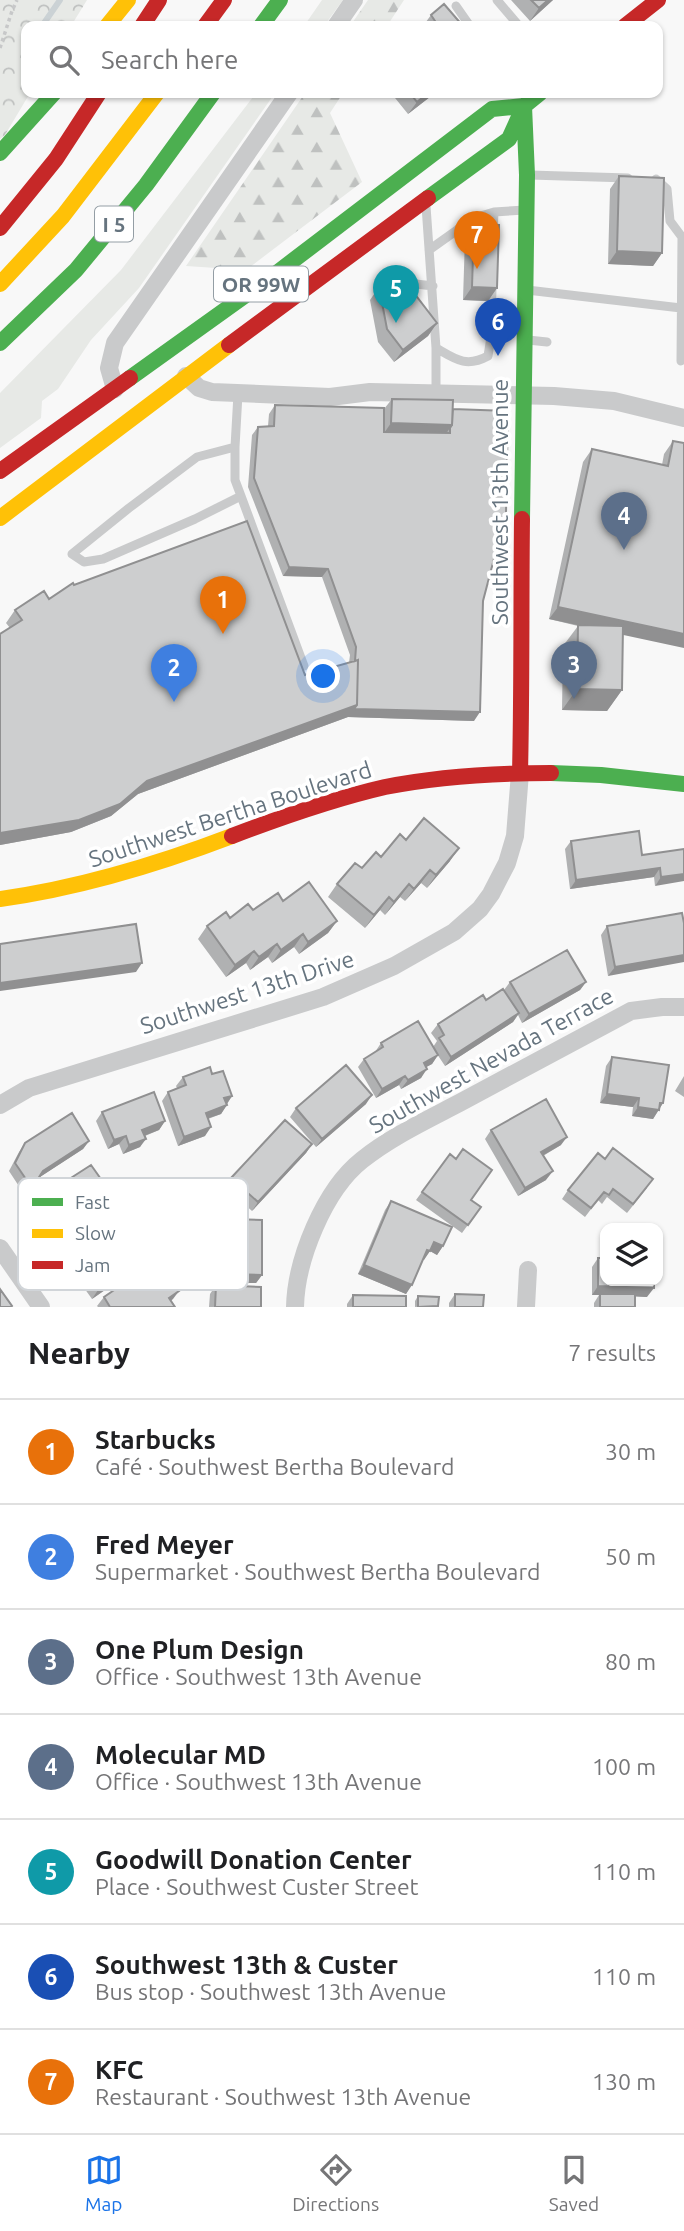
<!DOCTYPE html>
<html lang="en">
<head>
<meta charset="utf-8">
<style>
	:root { --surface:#fff; --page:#f6f6f6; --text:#202124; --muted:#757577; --line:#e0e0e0; --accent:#1a73e8 }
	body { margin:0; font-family:Ubuntu,sans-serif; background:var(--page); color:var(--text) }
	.controls { position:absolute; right:21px; bottom:21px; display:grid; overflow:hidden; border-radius:14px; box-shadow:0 2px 5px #0004 }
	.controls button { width:63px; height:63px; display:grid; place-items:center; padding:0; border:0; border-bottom:2px solid var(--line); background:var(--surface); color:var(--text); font:35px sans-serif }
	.you { position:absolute; left:324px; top:677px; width:24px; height:24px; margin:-18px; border:5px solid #fff; border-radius:50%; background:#1a73e8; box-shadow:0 0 0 10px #1a73e833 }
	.badge { display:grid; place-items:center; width:46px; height:46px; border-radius:50%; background:var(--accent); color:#fff; font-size:23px; font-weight:700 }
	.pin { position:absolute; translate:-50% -58px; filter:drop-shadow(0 2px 4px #0008) }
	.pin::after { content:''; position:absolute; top:37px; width:24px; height:21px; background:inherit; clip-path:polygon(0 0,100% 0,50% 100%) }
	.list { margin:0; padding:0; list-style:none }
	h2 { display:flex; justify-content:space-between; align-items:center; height:91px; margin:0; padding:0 28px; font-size:30px }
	h2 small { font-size:23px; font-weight:400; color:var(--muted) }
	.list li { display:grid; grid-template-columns:46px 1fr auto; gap:21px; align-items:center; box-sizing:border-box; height:105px; padding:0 28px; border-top:2px solid var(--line) }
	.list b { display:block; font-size:26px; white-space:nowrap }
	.list p { margin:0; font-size:23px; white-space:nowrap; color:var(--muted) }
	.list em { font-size:23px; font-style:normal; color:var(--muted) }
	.icon { flex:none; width:38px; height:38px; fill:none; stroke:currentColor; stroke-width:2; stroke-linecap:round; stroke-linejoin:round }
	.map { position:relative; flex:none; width:684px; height:1307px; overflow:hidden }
	.search { position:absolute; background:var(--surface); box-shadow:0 2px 5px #0004; left:21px; right:21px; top:21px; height:77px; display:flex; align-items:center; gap:18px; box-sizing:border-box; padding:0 24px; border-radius:14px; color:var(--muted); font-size:26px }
	.sheet { height:826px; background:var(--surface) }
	nav { display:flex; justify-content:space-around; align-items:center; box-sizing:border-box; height:98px; border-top:2px solid var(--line); background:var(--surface); font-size:19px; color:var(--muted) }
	nav a { display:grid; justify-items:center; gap:4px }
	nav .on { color:var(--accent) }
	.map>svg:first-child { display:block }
	.green { fill:#e7e9e6 }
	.forest { fill:url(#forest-firs) }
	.park { fill:url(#park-crowns) }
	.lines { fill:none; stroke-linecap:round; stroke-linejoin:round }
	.stream { stroke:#cbd2d5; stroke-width:6 }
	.path { stroke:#c7c8c9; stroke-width:3.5; stroke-dasharray:3.5 3.5; stroke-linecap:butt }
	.lane { stroke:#c9cacb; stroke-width:9 }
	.street { stroke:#c9cacb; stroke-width:18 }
	.fast { stroke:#4caf50; stroke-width:16 }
	.slow { stroke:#ffc107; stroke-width:16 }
	.jam { stroke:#c62828; stroke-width:16 }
	.wall { fill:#b0b1b2 }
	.shaded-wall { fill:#909091 }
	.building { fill:#cdcecf; stroke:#909091; stroke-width:2 }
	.labels { text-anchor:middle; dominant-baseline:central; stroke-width:7; stroke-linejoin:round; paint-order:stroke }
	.shield { fill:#fff; stroke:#949ea5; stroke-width:2 }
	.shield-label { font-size:21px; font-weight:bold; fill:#66747f }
	.street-label { font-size:23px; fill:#66747f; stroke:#fff }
	.key { fill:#fff; stroke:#d1d5d9; stroke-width:2 }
	.key-label { font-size:19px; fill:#66747f }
</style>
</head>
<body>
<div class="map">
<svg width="684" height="1307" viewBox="0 0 684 1307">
	<defs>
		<pattern id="forest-firs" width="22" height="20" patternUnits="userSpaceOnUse" patternTransform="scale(1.75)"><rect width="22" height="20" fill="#e7e9e6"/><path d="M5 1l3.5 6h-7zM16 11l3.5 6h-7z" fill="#bfc1c0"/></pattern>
		<pattern id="park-crowns" width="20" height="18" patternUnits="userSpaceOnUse" patternTransform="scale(1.75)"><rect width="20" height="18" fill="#e7e9e6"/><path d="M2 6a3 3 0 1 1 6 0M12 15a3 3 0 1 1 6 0" fill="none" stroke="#bfc1c0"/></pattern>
	</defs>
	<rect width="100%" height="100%" fill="#f8f8f8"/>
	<path class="green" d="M322,0H343L324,26H304Z
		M256,93H275L139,288L91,340L58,389L42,401L41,418L0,448V393L121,270Z"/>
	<path class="forest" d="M368,0H404L387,26H350Z
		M305,93H343L330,113L362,182L246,270L186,266Z"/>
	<path class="park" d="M0,0H87L71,26H26V93H30L5,135L0,139Z"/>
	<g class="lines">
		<path class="stream" d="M42,26L60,0"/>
		<path class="path" d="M0,48L12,11L17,0"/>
		<path class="lane" d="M497,0L519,26
			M456,6L470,26
			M530,175L628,178
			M656,179L667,189L670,221L682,237L681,361
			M426,206L436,348V393
			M493,234L494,212
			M429,250L474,218L494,212L525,210
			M416,284L433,286
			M527,290L681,308
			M528,340L547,342
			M436,348C455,359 466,368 488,356L491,337L492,287
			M235,447V480L241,496L195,519L103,559L84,562L72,554L129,508L197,457Z
			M235,447L238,394
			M241,496L304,666"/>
		<path class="street" d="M336,26L354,0
			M186,376L199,388L212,392L330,397L370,392L554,396L614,401L684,418
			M115,389L109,368L115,343L289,93
			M0,1105L29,1088L323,997L394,966L454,932L480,909L491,894L507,863L515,836L520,773
			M0,1248L41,1307
			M295,1307C296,1260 324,1190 362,1160C392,1136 429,1119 463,1101C519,1071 575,1041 631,1011L662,1007H684
			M526,1307L528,1270"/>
		<path class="fast" d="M261,26L280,0
			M0,153L54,93
			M428,198L509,139L524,106L540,93
			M0,343L76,270L146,185L213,93
			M130,378L278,272L492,109L524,106
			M522,519L527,175L524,106
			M551,773L601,775L684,784"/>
		<path class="slow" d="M107,26L128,0
			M0,284L63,216L157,93
			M0,518L229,345
			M0,899C80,888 156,865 232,836"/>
		<path class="jam" d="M142,26L159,0
			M205,26L224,0
			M625,26L658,0
			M0,228L56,159L99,93
			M229,345L428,198
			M0,471L130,378
			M520,773C522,688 521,604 522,519
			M232,836C282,817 333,799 385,787C440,776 496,773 551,773"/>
	</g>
	<path class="wall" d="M511,0H553L530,21Z
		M431,15L463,26H423Z
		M391,93H435L408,114Z
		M619,176L662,253L653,266L608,264L610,189Z
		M474,224L497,288L488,301L463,300L465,237Z
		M379,287L437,323L428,336L394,362L378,342L370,300Z
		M392,399L453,409L483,601L474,721L348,717L138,794L111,816L71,832L0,845V634L10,628L6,623L15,610L49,599L74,585L305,675L349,663L350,655L322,577L283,576L248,487L252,435L258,427L268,426L269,414L275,405L384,409Z
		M673,441L684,443L623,635L622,690L607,711L562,710L563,646L578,626L549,619L583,462L592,449L662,465L664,454Z
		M406,840L450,861L427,888L421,883L405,901L400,897L385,915L380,910L365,928L328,897L337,884Z
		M571,841L642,855L684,849L655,886L654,877L570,889L565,849Z
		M283,901L337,921L328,933L299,954L294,947L272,963L268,957L250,970L246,963L226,977L198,939L207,926Z
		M684,923L608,976L601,935L607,926Z
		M510,982H586L580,990L522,1023L518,1015L513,1022L445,1066L435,1051L438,1055L432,1064L426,1067L421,1078L401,1089L399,1085L376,1098L358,1067L364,1059L375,1052L381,1043L433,1047L437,1041L431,1033L438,1024L504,990Z
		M612,1057L663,1103L653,1119L632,1116L633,1107L600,1103L606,1066Z
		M212,1074L232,1096L221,1114L208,1119L205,1136L178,1146L162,1101L168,1092L177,1088L176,1086L183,1077Z
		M684,1076V1097L675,1091Z
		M366,1104L316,1147L290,1117L296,1108Z
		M102,1112L165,1121L159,1130L145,1136L140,1147L123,1154L119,1144L108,1149L96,1121Z
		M491,1130L561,1145L543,1156L546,1180L518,1196L485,1139Z
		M89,1141L83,1149L38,1178L26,1197L9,1171L19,1152L25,1143Z
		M312,1144L306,1153L252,1211L225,1187L231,1178Z
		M450,1154L471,1200L481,1207L462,1233L416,1200Z
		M647,1188L627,1213L607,1197L602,1204L598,1200L585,1217L562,1199L568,1190Z
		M46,1194L102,1198L105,1220L72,1241L62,1227L58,1229L40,1203Z
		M391,1201L443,1246L437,1255L430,1251L423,1260L406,1294L358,1274L385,1210Z
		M230,1219L262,1275L256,1283H223L224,1228Z
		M78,1242L144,1259L138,1267L92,1299L77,1278L84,1268L72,1251Z
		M598,1258L647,1297L635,1296V1307H594V1303L599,1295H592V1267Z
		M187,1271L197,1281L194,1285L183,1286L184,1275Z
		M216,1285L261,1307H209L210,1294Z
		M455,1294L483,1307H449V1303Z
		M353,1295L406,1307H347V1304Z
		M418,1296L438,1306L415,1307V1301Z
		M104,1297L173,1299L171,1300L175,1307H98L97,1306Z"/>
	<path class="shaded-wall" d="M548,0H553L530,21L539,8Z
		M428,93H435L408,114L417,102Z
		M617,251L662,253L653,266L608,264Z
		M472,287L497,288L488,301L463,300Z
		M437,323L428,336L394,362L403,350Z
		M391,423L452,425L441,441L380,439Z
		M289,567L328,569L322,577L283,576Z
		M558,607L684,634V648L549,619Z
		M577,689L622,690L607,711L562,710Z
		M357,705L480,712L474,721L348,717L138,794L111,816L71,832L0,845V833Z
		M459,848L450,861L427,888L436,875Z
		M660,868L654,877L570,889L576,880Z
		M430,870L421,883L405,901L414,889Z
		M684,874V881L655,886L661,877Z
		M409,884L400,897L385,915L394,902Z
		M389,897L380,910L365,928L374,915Z
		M337,921L328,933L299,954L308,942Z
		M303,934L294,947L272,963L281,950Z
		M277,944L268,957L250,970L259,957Z
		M254,951L246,963L226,977L235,965Z
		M684,954V962L608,976L615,967Z
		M142,963L136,972L0,991V983Z
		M586,982L580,990L522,1023L529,1014Z
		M519,1013L513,1022L445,1066L451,1057Z
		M438,1055L432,1064L417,1072L424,1063Z
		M427,1069L421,1078L401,1089L408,1080Z
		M405,1076L399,1085L376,1098L382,1089Z
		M607,1094L639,1098L633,1107L600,1103Z
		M372,1095L366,1104L316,1147L322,1139Z
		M232,1096L226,1105L224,1098Z
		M660,1103H663L653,1119L632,1116L638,1107Z
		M227,1105L221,1114L200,1121L206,1113Z
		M165,1121L159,1130L136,1139L142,1130Z
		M211,1127L205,1136L178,1146L184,1137Z
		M126,1136L119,1144L108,1149L114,1140Z
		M567,1137L561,1145L535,1160L541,1152Z
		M146,1139L140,1147L123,1154L129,1145Z
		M89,1141L83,1149L37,1179L43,1171Z
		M312,1144L306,1153L252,1211L258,1202Z
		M553,1171L546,1180L518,1196L525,1188Z
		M111,1211L105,1220L72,1241L78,1233Z
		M68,1218L62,1227L58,1229L64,1221Z
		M434,1242L443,1246L437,1255L430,1251L424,1260L421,1259Z
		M144,1259L138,1267L92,1299L98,1290Z
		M364,1265L412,1285L406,1294L358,1274Z
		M229,1274L262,1275L256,1283H223Z
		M186,1281H197L194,1285L183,1286Z
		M598,1286L654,1288L647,1297L600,1295V1294L599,1295H592Z
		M179,1291L173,1299L163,1306L169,1298Z"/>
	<path class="building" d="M531,0H548L539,8Z
		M444,4L463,26H428L435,21L431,15Z
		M410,93H428L417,102Z
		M619,176L664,178L662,253L617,251Z
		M474,224L499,225L497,288L472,287Z
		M395,274L417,297L437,323L403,350L387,329L379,287Z
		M392,399L453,400L452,425L391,423Z
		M275,405L384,408V432L450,433V428L452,425L453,409L508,411L506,513L483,601L480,712L354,709L357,705L358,660L355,661L356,647L328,569L289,567L254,478L258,427L274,426Z
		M673,441L684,443V634L558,607L592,449L668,466Z
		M247,521L305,675L358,660L357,705L147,781L120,804L79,820L0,833V634L22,620L15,610L44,591L49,599L73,583L74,585Z
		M578,625L623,626L622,690L577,689Z
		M424,818L459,848L436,875L430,870L414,889L409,884L394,902L389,897L374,915L337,884L355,863L362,868L376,852L381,857L400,834L406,840Z
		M639,831L642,855L684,849V874L661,877L660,868L576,880L571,841Z
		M309,882L337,921L308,942L303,934L281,950L277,944L259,957L254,951L235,965L207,926L226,912L230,918L248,904L253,910L278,893L283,901Z
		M682,913L684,923V955L615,967L607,926Z
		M136,924L142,963L0,983V944Z
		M567,950L586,982L529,1014L510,982Z
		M503,989L519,1013L451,1057L439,1038L444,1035L438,1024L483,995L486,1000Z
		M418,1021L438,1055L424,1063L427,1069L408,1080L405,1076L382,1089L364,1059L383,1047L381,1043Z
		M612,1057L669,1065L663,1103H660L659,1110L638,1107L639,1098L607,1094Z
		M346,1065L372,1095L322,1139L296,1108Z
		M210,1067L212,1074L223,1071L232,1096L224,1098L227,1105L206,1113L211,1127L184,1137L168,1092L186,1085L183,1077Z
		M154,1092L165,1121L142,1130L146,1139L129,1145L126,1136L114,1140L102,1112Z
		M546,1099L567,1137L541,1152L553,1171L525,1188L491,1130Z
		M72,1113L89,1141L43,1171L32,1188L15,1163L25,1143Z
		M285,1120L312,1144L258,1202L231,1178Z
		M613,1148L653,1179L633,1204L613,1189L609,1195L604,1192L591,1208L568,1190L598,1153L605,1159Z
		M463,1149L492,1170L471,1200L481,1207L468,1225L422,1192L450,1154L456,1159Z
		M91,1165L108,1189L100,1195L111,1211L78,1233L68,1218L64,1221L46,1194Z
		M391,1201L452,1227L443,1246L434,1242L430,1251L427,1250L412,1285L364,1265Z
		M115,1217L144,1259L98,1290L83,1269L92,1262L78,1242Z
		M230,1219L262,1220V1275L229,1274Z
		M598,1258H605V1281H654V1288L598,1286Z
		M158,1260L179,1291L169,1298L175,1307H110L104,1297Z
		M216,1285L261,1287V1307H215Z
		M0,1289L12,1306L11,1307H0Z
		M455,1294L484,1295L483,1307H455Z
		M600,1294H635V1307H600Z
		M353,1295L406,1296V1307H353Z
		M418,1296L439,1297L438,1306L418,1307Z"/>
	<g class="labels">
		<g class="shield">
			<rect x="95" y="206.5" width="38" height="35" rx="5"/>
			<rect x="214" y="266.5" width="94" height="35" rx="5"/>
		</g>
		<g class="shield-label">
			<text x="114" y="224">I 5</text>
			<text x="261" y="284">OR 99W</text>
		</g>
		<g class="street-label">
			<text transform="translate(499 502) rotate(-90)">Southwest 13th Avenue</text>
			<text transform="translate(230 814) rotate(-18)">Southwest Bertha Boulevard</text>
			<text transform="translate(247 992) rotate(-18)">Southwest 13th Drive</text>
			<text transform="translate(491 1060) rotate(-29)">Southwest Nevada Terrace</text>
		</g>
	</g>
	<rect x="18" y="1178" width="230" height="112" rx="10" class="key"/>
	<rect x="32" y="1198" width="31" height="8" fill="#4caf50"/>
	<rect x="32" y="1229" width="31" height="9" fill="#ffc107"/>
	<rect x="32" y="1261" width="31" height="8" fill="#c62828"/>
	<g class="key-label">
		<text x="75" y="1209">Fast</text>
		<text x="75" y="1240">Slow</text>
		<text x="75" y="1272">Jam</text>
	</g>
</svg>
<div class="controls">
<button><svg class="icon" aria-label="layers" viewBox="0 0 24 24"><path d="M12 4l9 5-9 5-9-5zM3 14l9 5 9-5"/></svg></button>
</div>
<div class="you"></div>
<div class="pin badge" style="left:223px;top:634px;background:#e8710a">1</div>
<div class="pin badge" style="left:174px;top:702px;background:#3f7fe0">2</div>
<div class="pin badge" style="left:574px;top:699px;background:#5c6f8a">3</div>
<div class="pin badge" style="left:624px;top:550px;background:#5c6f8a">4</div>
<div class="pin badge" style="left:396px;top:323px;background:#0f9aa8">5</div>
<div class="pin badge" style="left:498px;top:356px;background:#1a4fb4">6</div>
<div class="pin badge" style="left:477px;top:269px;background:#e8710a">7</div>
<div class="search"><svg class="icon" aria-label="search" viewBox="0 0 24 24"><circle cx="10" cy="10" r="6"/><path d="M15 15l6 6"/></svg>Search here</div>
</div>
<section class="sheet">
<h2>Nearby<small>7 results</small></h2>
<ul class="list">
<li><span class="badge" style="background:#e8710a">1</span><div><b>Starbucks</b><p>Café · Southwest Bertha Boulevard</p></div><em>30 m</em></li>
<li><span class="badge" style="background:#3f7fe0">2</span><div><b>Fred Meyer</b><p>Supermarket · Southwest Bertha Boulevard</p></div><em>50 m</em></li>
<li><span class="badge" style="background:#5c6f8a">3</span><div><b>One Plum Design</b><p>Office · Southwest 13th Avenue</p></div><em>80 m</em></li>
<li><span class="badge" style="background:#5c6f8a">4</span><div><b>Molecular MD</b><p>Office · Southwest 13th Avenue</p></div><em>100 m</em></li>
<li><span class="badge" style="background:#0f9aa8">5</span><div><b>Goodwill Donation Center</b><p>Place · Southwest Custer Street</p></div><em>110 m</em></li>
<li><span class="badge" style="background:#1a4fb4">6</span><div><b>Southwest 13th &amp; Custer</b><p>Bus stop · Southwest 13th Avenue</p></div><em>110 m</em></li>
<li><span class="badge" style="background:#e8710a">7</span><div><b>KFC</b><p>Restaurant · Southwest 13th Avenue</p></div><em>130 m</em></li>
</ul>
</section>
<nav>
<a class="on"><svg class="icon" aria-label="map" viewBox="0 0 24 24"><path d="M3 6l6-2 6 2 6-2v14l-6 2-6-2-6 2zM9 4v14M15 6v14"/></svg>Map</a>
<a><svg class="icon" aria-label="directions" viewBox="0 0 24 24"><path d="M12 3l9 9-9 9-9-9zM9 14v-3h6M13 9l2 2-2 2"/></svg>Directions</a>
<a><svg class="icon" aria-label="saved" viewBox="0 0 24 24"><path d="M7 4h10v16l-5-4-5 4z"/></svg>Saved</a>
</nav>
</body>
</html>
